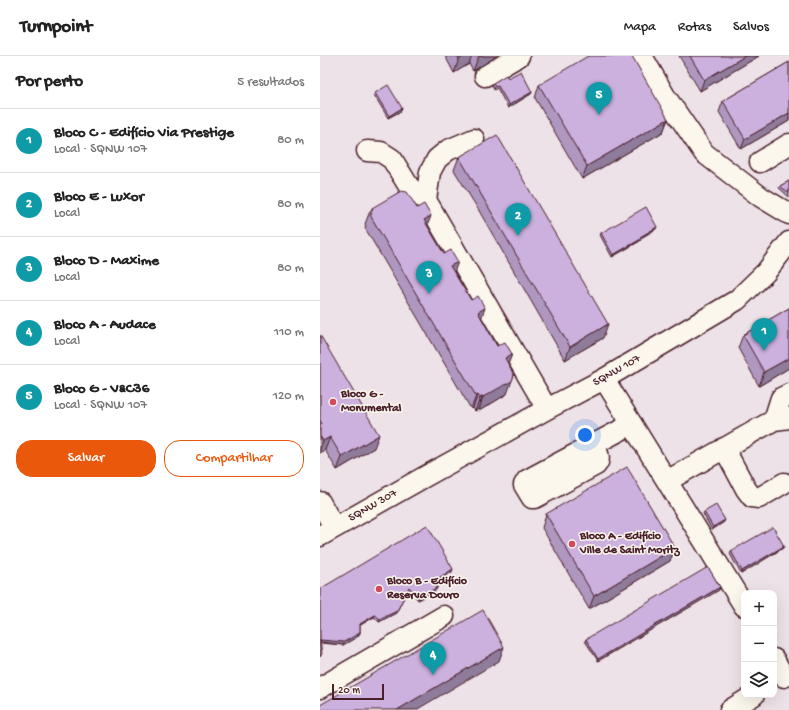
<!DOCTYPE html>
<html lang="pt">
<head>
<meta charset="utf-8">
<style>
	:root { --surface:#fff; --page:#f2f2f2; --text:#222; --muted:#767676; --line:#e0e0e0; --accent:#ea580c }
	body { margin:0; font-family:"Gochi Hand",sans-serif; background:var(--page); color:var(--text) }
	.controls { position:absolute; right:12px; bottom:12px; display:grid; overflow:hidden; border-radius:8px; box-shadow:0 4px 16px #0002 }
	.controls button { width:36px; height:36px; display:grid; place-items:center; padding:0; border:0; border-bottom:1px solid var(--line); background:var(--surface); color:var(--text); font:20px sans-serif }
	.scale { position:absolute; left:12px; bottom:10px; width:52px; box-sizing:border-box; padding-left:4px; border:2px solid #4a1f2b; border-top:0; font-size:11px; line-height:14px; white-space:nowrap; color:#4a1f2b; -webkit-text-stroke:3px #fbf7ec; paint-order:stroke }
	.you { position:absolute; left:265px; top:379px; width:14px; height:14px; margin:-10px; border:3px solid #fff; border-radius:50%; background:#1a73e8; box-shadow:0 0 0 6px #1a73e833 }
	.badge { display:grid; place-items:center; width:26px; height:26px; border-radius:50%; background:var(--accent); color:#fff; font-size:13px; font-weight:700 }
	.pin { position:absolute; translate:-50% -33px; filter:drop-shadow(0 1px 2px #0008) }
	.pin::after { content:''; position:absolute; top:21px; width:14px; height:12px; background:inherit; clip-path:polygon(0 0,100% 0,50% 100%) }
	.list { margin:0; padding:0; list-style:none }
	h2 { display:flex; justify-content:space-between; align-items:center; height:52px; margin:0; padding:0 16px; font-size:17px }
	h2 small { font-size:13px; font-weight:400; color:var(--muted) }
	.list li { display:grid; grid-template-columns:26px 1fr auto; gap:12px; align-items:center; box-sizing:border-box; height:64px; padding:0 16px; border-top:1px solid var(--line) }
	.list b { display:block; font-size:15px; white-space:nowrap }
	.list p { margin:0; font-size:13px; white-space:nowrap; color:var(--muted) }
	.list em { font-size:13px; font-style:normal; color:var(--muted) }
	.actions { display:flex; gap:8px; padding:12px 16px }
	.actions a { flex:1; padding:9px 0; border:1px solid var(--accent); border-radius:16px; text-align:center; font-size:14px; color:var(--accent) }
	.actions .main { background:var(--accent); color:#fff }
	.icon { flex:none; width:22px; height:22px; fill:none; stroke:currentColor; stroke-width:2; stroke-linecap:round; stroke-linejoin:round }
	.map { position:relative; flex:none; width:469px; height:654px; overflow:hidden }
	header { display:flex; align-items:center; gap:24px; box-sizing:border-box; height:56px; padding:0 20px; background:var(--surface); border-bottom:1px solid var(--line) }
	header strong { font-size:19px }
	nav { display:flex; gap:22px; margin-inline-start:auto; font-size:14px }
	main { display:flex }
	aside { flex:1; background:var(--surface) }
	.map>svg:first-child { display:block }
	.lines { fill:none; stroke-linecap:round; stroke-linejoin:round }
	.minor-casing { stroke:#4a1f2b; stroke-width:23 }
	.minor { stroke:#fbf7ec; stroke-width:20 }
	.wall { fill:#af97bf; stroke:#4a1f2b }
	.shaded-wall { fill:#8f7b9b; stroke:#4a1f2b }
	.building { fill:#ccb0de; stroke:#4a1f2b }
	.poi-dot { fill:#d1495b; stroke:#fbf7ec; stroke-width:1.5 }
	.labels { text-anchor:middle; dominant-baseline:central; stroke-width:3; stroke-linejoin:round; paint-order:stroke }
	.street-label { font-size:12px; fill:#4a1f2b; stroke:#fbf7ec }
	.poi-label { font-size:12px; font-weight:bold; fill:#4a1f2b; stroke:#fbf7ec; text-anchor:start }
</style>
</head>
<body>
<header>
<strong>Turnpoint</strong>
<nav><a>Mapa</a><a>Rotas</a><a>Salvos</a></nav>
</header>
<main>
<aside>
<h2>Por perto<small>5 resultados</small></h2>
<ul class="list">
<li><span class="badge" style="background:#0f9aa8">1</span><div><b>Bloco C - Edifício Via Prestige</b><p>Local · SQNW 107</p></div><em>80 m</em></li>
<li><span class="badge" style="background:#0f9aa8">2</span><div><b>Bloco E - Luxor</b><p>Local</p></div><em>80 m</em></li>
<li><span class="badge" style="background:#0f9aa8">3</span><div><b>Bloco D - Maxime</b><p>Local</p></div><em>80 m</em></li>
<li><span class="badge" style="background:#0f9aa8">4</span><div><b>Bloco A - Audace</b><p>Local</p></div><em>110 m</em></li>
<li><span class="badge" style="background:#0f9aa8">5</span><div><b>Bloco G - V&amp;C36</b><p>Local · SQNW 107</p></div><em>120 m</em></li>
</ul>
<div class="actions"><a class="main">Salvar</a><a>Compartilhar</a></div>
</aside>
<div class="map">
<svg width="469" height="654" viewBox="0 0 469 654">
	<rect width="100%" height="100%" fill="#ede2e8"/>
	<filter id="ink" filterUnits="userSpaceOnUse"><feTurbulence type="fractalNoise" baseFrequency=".025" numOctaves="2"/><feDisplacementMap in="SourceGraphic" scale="8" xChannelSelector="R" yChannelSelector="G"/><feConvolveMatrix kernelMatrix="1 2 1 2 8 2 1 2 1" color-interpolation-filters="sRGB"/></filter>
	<g filter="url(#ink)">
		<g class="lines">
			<g class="minor-casing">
				<path id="minor" d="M322,0L345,40L384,97L441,141L469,158
					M165,20L199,0
					M47,95L61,96L72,103L88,129L94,136L106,144L227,353
					M440,106L469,88
					M106,144L110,116L117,103L128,94L154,83
					M284,323L424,550
					M454,364L461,342L469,338
					M274,389C277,396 282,402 276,409L215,442H212L204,429L207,424L312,368
					M404,392L426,433L432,441L439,442L464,427
					M347,425L454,364L469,362
					M0,446L14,471
					M0,480L106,420L227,353L284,323L417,244L446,216L469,186
					M454,603L464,621
					M0,632L124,560
					M410,654L434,639"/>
			</g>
			<use href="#minor" class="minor"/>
		</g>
		<path class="wall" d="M125,0H177L153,15L149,8L134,17Z
			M359,0H439L380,35Z
			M469,6V65L421,93L399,56L403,45Z
			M188,22L212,36L211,38L188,52L177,32L174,34L172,29L173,27Z
			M219,29L348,63L343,76L262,123L215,42Z
			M55,37L82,52L81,55L68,62L54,39Z
			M139,101L283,282L245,304L158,153L134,114Z
			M469,125V141L459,132L460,130Z
			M52,152L107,170L177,290L192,298L188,308L187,338L159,355L158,353L155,355L153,352L151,353L45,172L46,170L45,168L50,155H51Z
			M336,173L321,182L320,185L292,201L280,179L281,177Z
			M469,252V312L439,330L418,292L423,279Z
			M0,279L54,392L17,414L5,394L0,397Z
			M384,456L404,466L392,474L383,458Z
			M226,458L355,492L350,505L269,553L222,472Z
			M464,490L463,492L421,518L410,498L411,495Z
			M132,516L119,524L117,532L115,535L98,544L88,533L76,557L59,566L54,561L40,569V577L37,581L23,589L0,587L1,600L0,601V533Z
			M400,531L399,534L278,605L265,585L266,583Z"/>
		<path class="shaded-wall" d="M145,0H152L149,8L134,17L139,3Z
			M161,0H177L153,15L158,2Z
			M425,0H439L380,35L384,24Z
			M212,36L211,38L188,52L189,49Z
			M82,52L81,55L68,62L69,60Z
			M469,57V65L421,93L425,83Z
			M348,63L343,76L262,123L267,110Z
			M111,160L106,173L104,164Z
			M337,171L336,173L319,183L320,181Z
			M321,183L320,185L292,201L293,199Z
			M138,206L133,219L130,210Z
			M165,252L160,266L158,256Z
			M288,268L283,282L245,304L250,291Z
			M192,298L187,311L185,302Z
			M469,302V312L439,330L444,316Z
			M194,319L187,338L159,355L163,341Z
			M158,339L153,352L151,353L156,340Z
			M163,340L158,353L155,355L160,342Z
			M59,379L54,392L17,414L22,401Z
			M10,381L5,394L0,397V393L3,385Z
			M405,464L404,466L392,474L393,471Z
			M464,490L463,492L421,518L422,515Z
			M355,492L350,505L269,553L274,540Z
			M133,513L132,516L118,525L119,522Z
			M118,529L117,532L115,535L98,544L99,542Z
			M89,531L76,557L59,566L60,563Z
			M400,531L399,534L278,605V603Z
			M55,559L54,561L39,570L40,568Z
			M40,575V577L37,581L23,589L0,586V584Z
			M184,591L179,605L96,654H77Z"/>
		<path class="building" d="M137,0H145L139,3Z
			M268,0H312L348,63L267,110L219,29Z
			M370,0H425L384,24Z
			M469,6V57L425,83L403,45Z
			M201,15L212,36L189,49L178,30L175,31L173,27L186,19L188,22Z
			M68,29L82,52L69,60L55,37Z
			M177,79L288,268L250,291L162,140L139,101Z
			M469,125V137L460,130Z
			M81,135L87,136L97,152L104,148L111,160L104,164L124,198L131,194L138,206L130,210L151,244L158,240L165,252L158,256L177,290L185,286L192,298L185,302L194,319L192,325L163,341V340L160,342L158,339L156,340L50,159L52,158L50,155L53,153L52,152Z
			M326,151L337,171L320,181L321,183L293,199L281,177Z
			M469,252V302L444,316L423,279Z
			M0,279L59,379L22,401L10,381L3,385L0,380V370L2,368L0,364Z
			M307,411L355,492L274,540L226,458Z
			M396,449L405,464L393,471L384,456Z
			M107,469L133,513L119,522L118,529L116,532L99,542L89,531L77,555L60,563L55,559L40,568V575L38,578L24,586L0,584V533Z
			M453,471L464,490L422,515L411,495Z
			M388,511L400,531L278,603L266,583Z
			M163,554L184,591L77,654H0V649Z
			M0,584L2,598L0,600Z"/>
	</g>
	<g class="poi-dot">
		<circle cx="13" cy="346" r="4"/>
		<circle cx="252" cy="488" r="4"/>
		<circle cx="59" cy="533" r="4"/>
	</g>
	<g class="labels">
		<g class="street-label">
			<text transform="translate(297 315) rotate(-30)">SQNW 107</text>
			<text transform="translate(53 450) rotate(-30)">SQNW 307</text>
		</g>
		<g class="poi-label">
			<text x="21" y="339">Bloco G -<tspan x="21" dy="14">Monumental</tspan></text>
			<text x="260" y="481">Bloco A - Edifício<tspan x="260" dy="14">Ville de Saint Moritz</tspan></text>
			<text x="67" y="526">Bloco B - Edifício<tspan x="67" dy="14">Reserva Douro</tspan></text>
		</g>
	</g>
</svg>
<div class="controls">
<button>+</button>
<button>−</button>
<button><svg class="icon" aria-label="layers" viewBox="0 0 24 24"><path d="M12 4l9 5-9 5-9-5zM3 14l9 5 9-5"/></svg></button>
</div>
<div class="scale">20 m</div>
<div class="you"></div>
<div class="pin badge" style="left:444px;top:295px;background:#0f9aa8">1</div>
<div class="pin badge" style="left:198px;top:180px;background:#0f9aa8">2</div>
<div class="pin badge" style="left:109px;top:238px;background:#0f9aa8">3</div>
<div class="pin badge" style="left:113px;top:619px;background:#0f9aa8">4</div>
<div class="pin badge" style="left:279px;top:59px;background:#0f9aa8">5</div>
</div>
</main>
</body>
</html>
